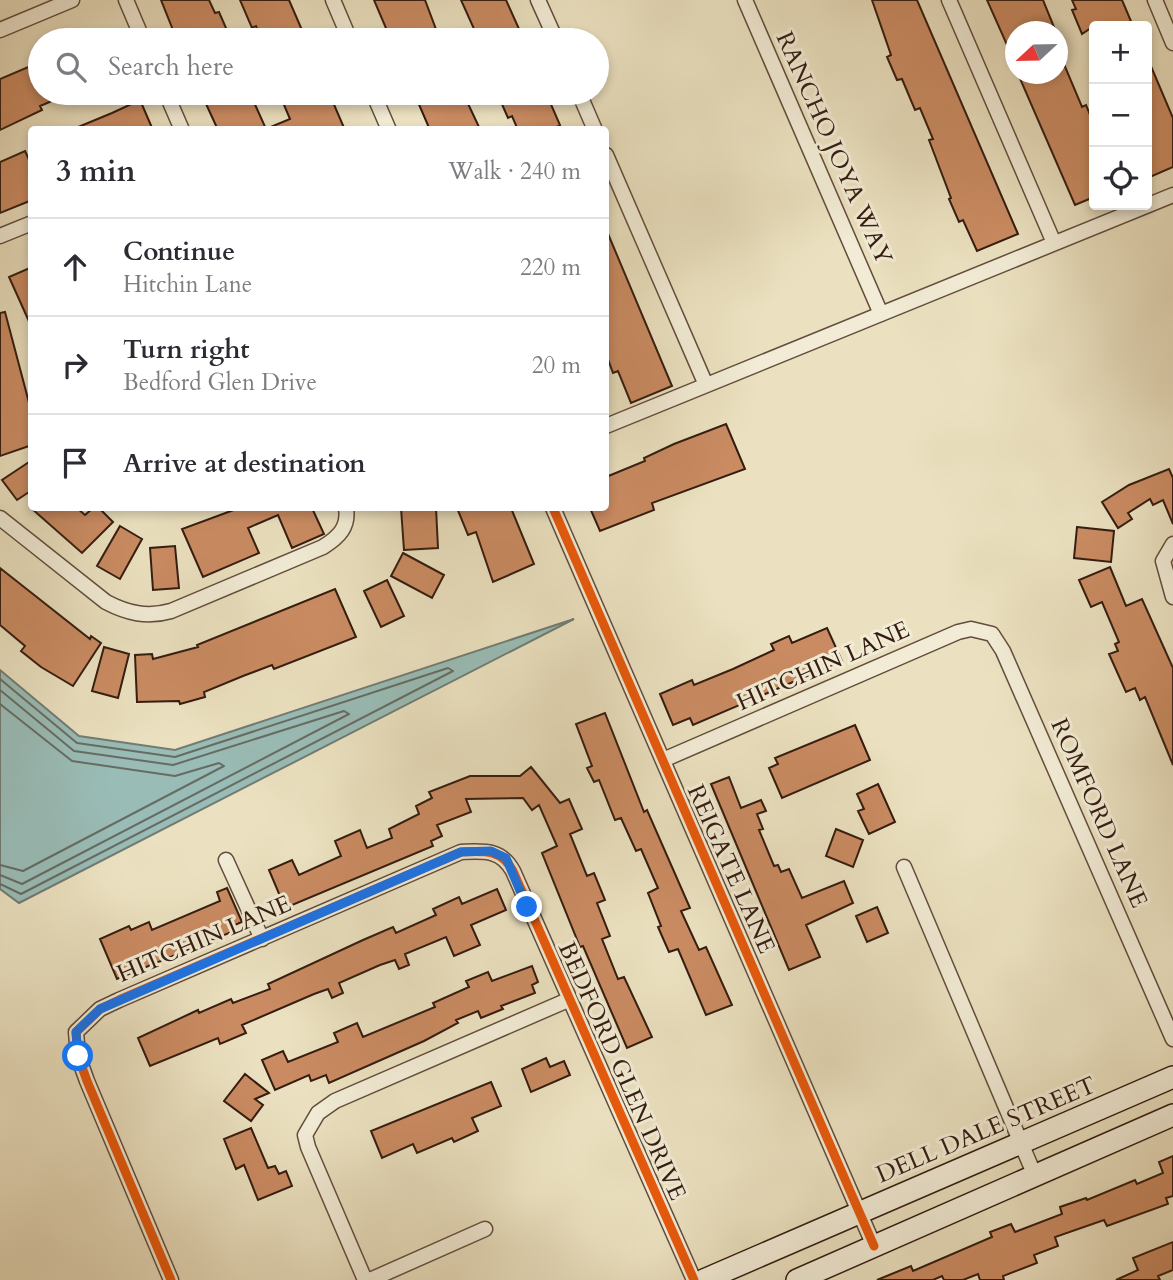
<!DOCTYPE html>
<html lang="en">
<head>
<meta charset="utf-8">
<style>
	:root { --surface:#fff; --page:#f2f2f3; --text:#2b2b33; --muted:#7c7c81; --line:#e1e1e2 }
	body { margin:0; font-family:Cardo,serif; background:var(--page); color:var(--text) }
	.controls { position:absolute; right:21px; top:21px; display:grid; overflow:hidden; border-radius:7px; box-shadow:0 4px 10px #0003 }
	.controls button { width:63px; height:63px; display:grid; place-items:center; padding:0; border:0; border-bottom:2px solid var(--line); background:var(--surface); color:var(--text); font:35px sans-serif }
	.compass { position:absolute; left:1005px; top:21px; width:63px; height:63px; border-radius:50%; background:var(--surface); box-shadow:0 4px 10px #0003; rotate:248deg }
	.stop { position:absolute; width:21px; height:21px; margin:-16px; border:5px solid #1a73e8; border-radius:50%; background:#fff }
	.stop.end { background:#1a73e8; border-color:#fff; box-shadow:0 2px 7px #0008 }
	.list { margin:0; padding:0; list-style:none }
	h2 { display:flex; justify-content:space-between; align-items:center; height:91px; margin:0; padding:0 28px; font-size:30px }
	h2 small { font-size:23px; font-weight:400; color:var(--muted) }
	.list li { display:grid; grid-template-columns:46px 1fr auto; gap:21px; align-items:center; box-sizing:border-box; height:98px; padding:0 28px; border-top:2px solid var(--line) }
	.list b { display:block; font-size:26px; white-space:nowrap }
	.list p { margin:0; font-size:23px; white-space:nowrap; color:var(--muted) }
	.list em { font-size:23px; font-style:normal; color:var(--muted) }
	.icon { flex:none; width:38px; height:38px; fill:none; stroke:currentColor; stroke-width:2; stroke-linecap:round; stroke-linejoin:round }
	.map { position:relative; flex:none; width:1173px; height:1280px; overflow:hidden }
	.search { position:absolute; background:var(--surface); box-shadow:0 4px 10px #0003; left:28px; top:28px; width:581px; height:77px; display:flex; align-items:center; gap:18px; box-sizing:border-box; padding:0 24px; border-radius:38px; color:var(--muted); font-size:26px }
	.panel { position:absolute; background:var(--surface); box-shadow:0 4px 10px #0003; left:28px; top:126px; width:581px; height:385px; border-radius:7px }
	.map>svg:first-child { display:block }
	.water { fill:#99bcb6; stroke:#717c74; stroke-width:2 }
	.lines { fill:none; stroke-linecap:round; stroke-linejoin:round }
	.shore { stroke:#666c63; stroke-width:2 }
	.building { fill:#ca8b62; stroke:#341c10; stroke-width:2 }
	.street-casing { stroke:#624d3c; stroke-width:17 }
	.secondary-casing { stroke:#341c10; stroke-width:24 }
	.street { stroke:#f2ecd6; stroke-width:14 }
	.secondary { stroke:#f2ecd6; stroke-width:21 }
	.cycleway-casing { stroke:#f2ecd6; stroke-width:13 }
	.cycleway { stroke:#e8590c; stroke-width:9 }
	.route { stroke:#1a73e8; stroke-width:9 }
	.labels { text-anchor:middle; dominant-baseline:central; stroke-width:6; stroke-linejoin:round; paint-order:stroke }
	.street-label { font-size:24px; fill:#341c10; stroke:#f2ecd6 }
</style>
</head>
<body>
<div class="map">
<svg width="1173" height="1280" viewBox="0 0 1173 1280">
	<rect width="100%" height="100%" fill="#ebe1c0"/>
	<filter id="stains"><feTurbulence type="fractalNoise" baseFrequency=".00286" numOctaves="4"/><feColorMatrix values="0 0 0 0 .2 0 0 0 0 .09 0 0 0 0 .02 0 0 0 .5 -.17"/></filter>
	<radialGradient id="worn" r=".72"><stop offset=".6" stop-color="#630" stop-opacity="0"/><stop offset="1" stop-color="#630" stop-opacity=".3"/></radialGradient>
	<path class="water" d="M574,619L19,903L0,889V670L79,736L175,750Z"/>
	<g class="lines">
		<path class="shore" d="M0,679L77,743L175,757L448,668L453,671L21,894L0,884
			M0,690L74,751L173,765L344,711L349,714L22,884L0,875
			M0,704L72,761L175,776L219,763L224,766L23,871L0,865"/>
	</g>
	<path class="building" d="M161,0H209L215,13L219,12L229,35L216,40H177Z
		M240,0H289L305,37L297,40H262L256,26L252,28Z
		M374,0H425L440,40H391Z
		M461,0H506L524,40H479Z
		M872,0H917L1018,234L977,251L963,220L959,222L949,199L951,198L929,140L933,139L920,108L915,110L902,79L897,80L887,57L891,55Z
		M987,0H1043L1056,32H1016V65Z
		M1072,0H1122L1133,26H1094L1082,34L1072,10L1076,9Z
		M1058,50L1082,107L1086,105L1094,124V197L1075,205L1018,74H1058Z
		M1147,57L1173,118V167L1150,177L1147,170Z
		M40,62V93H71L40,106L42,110L0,130V79Z
		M201,93H245L249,102L253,100L266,129L290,119L279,93H329L345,130H218Z
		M414,93H463L479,127L472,130H430Z
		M497,93H546L560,125L551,130H518L512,116L508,118Z
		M140,100L153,130H71L112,113Z
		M25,151L32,166V200L0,213V162Z
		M606,229L672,386L631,403L618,371L613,373L606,354Z
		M32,267V328L9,277Z
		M5,312L32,414V445L0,456V313Z
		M726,424L745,469L652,503L654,510L600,531L590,508H606V477L645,461L644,458L674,444Z
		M32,460V490L17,500L2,480Z
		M1169,469L1173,478V524L1163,500L1153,505L1150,499L1128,513L1132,519L1118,528L1102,502L1129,485Z
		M31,508H77L85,515L93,508H99L113,522L82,553Z
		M239,508H312L324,534L292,548L278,515L248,528L259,553L203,577L182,529Z
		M401,508H436L438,548L404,550Z
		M457,508H511L534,564L493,582L476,532L468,535Z
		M120,526L142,539L120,579L97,566Z
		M1077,527L1114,531L1111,562L1074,558Z
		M175,546L179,588L153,590L150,548Z
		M403,553L444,575L432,598L391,576Z
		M1110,567L1126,606L1142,599L1173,668V765L1145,697L1140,700L1135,688L1126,692L1109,654L1118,651L1115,644L1119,642L1102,602L1091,607L1079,580Z
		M0,568L90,639L91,636L101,643L73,686L41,667L21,651L25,646L0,625Z
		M387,580L404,616L381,627L364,591Z
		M335,589L356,637L274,669L272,665L243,676L204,692L205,697L180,704L179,701L137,702L135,655L152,654L153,659L198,647L197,645Z
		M827,628L842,661L693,725L690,718L673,725L660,694L692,680L694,685L733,669L774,650L771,644L789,636L792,643Z
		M104,647L129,654L118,698L92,691Z
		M605,713L644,812L647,810L690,908L681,911L699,950L706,947L732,1005L706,1015L678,949L669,952L658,927L661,926L648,893L658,888L641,849L636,851L621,818L615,820L599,780L594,782L587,768L592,766L576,724Z
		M855,725L870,760L782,798L769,768L778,764L775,758Z
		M531,767L560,803L569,799L582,829L570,834L587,876L594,873L605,900L597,903L610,936L602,939L618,979L624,977L652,1037L627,1048L583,946L580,947L542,853L557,846L539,805L532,810L523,798L466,799L471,812L437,825L442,836L431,841L433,846L285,908L269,870L292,860L299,875L341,856L335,841L360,830L367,848L392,838L389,829L419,814L416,806L432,798L429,792L470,776H520Z
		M729,777L741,808L761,800L766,811L757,814L763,829L759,830L774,866L778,865L781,872L789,869L802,898L844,881L853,903L806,925L820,957L789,970L711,784Z
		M878,784L895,822L869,834L858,811L864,809L857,794Z
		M836,829L863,840L853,867L826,856Z
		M227,888L242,922L232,926L234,931L117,979L100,939L129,926L131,930L149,922L152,930L220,901L217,892Z
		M497,889L506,910L471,925L480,945L454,956L446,937L405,954L409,965L399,969L395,960L380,965L339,983L343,993L332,998L328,989L314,994L242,1025L246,1033L220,1044L218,1038L150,1066L138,1038L198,1010L199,1013L231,999L233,1003L270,989L268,984L363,940L393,927L396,933L436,915L433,909L459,897L462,904Z
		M877,907L888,933L867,942L856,916Z
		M532,966L538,982L532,985L535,993L501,1006L503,1009L481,1018L478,1011L456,1020L458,1023L424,1041L329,1083L326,1075L311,1081L309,1075L275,1090L262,1060L283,1051L288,1062L338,1042L334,1033L357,1023L363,1037L435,1007L433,1003L469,987L466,981L488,972L492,981Z
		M546,1058L550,1067L564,1061L570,1075L531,1092L522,1069Z
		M245,1074L269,1093L255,1099L263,1105L251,1121L224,1101Z
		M491,1082L501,1106L472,1118L478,1131L454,1142L452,1138L417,1153L413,1144L382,1158L371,1131Z
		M251,1128L268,1168L275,1166L279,1174L286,1171L292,1186L258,1200L244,1165L236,1169L224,1139Z
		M1173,1156V1196L1166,1198L1168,1204L1107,1226L1104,1220L1055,1237L1058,1246L1034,1255L1037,1263L1003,1276L1004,1280H980L978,1274L963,1280H944L942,1276L933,1280H877L911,1266L913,1271L992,1237L990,1232L1011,1224L1015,1232L1062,1214L1060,1207L1086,1198L1087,1200L1135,1180L1137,1184L1163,1173L1159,1162Z
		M1173,1242V1270L1158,1276L1160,1280H1116L1138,1270L1133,1258Z"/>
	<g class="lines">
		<g class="street-casing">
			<path id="street" d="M126,0L143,40
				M333,0L350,40
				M538,0L556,40
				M745,0L881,314
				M949,0L1054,243
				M1155,0L1173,43
				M0,30L72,0
				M166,93L182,130
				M373,93L389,130
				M579,93L595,130
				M606,155L706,385
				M0,236L32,223
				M606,426L1173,195
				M553,508L874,1246
				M0,518L106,602C127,613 147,618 171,611L323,547C339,537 349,527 346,508
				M1173,544L1163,561L1173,597
				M663,760L958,632L971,629L992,634L1003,651L1173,1039
				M226,860L262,939
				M904,867L1035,1176
				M171,1280L87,1081L78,1056L76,1032L100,1009L119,1000L461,852C484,851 501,849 513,871L694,1280
				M365,1280L308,1147L305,1135L318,1113L335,1101L568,1000
				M370,1280L485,1229"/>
		</g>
		<g class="secondary-casing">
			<path id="secondary" d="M704,1280L1173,1077
				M797,1280L1173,1115"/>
		</g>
		<use href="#street" class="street"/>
		<use href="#secondary" class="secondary"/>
		<g class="cycleway-casing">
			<path id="cycleway" d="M553,508L874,1246
				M171,1280L87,1081L78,1056L76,1032L100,1009L119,1000L461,852C484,851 501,849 513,871L694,1280"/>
		</g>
		<use href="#cycleway" class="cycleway"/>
	</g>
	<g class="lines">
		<path class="route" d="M78,1056L76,1032L100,1009L461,852L491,851L506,858L527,907"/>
	</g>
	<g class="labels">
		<g class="street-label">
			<text transform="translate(834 148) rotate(66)">RANCHO JOYA WAY</text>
			<text transform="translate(823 666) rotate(-24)">HITCHIN LANE</text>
			<text transform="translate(1099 813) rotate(66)">ROMFORD LANE</text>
			<text transform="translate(731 869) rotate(66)">REIGATE LANE</text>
			<text transform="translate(204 939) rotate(-23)">HITCHIN LANE</text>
			<text transform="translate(622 1071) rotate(66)">BEDFORD GLEN DRIVE</text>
			<text transform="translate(986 1130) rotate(-23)">DELL DALE STREET</text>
		</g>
	</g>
	<rect width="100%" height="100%" filter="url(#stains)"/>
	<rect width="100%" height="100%" fill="url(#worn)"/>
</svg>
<div class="controls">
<button>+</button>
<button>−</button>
<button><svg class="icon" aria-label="locate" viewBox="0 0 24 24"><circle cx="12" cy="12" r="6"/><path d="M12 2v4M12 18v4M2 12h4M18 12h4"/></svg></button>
</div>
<svg class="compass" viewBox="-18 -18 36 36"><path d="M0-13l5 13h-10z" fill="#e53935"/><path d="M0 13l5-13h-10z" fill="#7c7c81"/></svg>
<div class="stop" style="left:78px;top:1056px"></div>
<div class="stop end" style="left:527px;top:907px"></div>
<div class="search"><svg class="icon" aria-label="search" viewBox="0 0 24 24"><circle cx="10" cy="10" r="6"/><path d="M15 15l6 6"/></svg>Search here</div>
<section class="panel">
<h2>3 min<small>Walk · 240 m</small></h2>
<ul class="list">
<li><svg class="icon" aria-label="ahead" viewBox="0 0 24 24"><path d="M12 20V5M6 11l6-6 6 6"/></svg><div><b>Continue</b><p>Hitchin Lane</p></div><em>220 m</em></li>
<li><svg class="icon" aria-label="right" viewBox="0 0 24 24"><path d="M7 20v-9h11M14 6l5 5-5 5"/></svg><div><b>Turn right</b><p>Bedford Glen Drive</p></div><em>20 m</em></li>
<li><svg class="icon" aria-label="arrive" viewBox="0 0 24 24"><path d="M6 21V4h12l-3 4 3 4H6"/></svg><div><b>Arrive at destination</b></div></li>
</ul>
</section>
</div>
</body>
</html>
